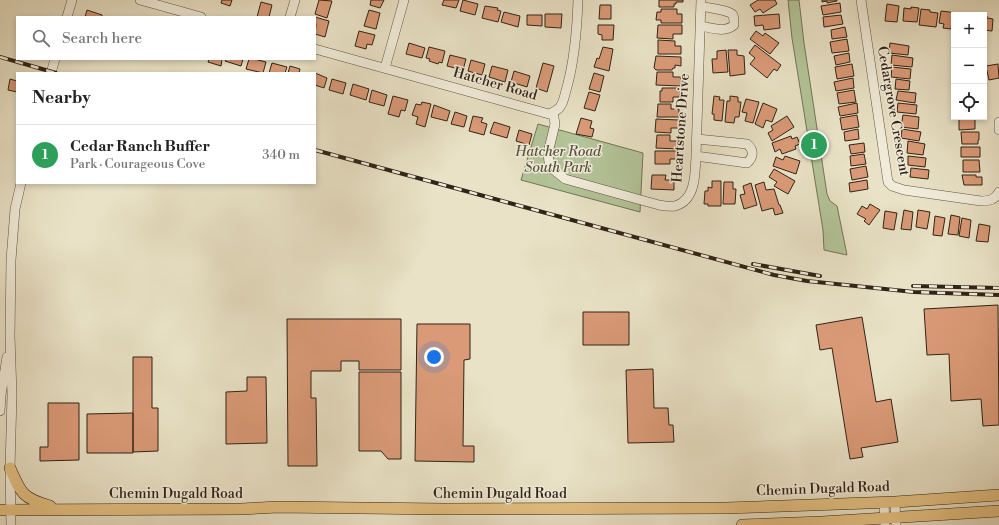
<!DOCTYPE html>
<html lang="en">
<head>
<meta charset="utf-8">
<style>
	:root { --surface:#fff; --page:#f6f6f6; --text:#222; --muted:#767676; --line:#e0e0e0; --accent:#2563eb }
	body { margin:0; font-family:"Libre Bodoni",serif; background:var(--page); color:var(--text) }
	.controls { position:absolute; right:12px; top:12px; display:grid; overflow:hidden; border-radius:0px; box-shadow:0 2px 6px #0003 }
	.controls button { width:36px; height:36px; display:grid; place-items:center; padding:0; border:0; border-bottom:1px solid var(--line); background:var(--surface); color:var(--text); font:20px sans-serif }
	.you { position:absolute; left:434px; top:357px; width:14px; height:14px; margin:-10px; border:3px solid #fff; border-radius:50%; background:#1a73e8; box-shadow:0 0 0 6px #1a73e833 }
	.badge { display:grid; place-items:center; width:26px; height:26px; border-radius:50%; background:var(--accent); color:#fff; font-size:13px; font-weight:700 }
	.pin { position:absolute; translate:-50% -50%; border:2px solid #fff; box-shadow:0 1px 4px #0006 }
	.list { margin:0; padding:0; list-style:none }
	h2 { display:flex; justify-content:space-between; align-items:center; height:52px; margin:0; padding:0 16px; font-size:17px }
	h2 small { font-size:13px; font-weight:400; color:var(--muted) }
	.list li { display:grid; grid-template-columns:26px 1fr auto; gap:12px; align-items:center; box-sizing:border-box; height:60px; padding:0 16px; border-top:1px solid var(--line) }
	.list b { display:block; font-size:15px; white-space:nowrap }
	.list p { margin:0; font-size:13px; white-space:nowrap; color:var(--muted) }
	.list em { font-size:13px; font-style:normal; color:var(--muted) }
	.icon { flex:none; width:22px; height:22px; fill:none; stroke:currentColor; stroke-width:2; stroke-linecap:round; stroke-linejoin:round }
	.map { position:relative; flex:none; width:999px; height:525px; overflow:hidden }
	.search { position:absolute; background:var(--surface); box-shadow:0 2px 6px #0003; left:16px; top:16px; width:300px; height:44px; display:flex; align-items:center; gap:10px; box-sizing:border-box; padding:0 14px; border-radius:0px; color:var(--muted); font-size:15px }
	.panel { position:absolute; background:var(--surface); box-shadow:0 2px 6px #0003; left:16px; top:72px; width:300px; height:112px; border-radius:0px }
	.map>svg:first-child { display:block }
	.green { fill:#b3c498; stroke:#727458 }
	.building { fill:#da9a77; stroke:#312317 }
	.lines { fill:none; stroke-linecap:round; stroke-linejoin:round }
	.minor-casing { stroke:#5f5343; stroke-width:10 }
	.major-casing { stroke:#312317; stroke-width:12 }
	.minor { stroke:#f1ecda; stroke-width:9 }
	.major { stroke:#e4c183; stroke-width:11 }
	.rail-casing { stroke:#312317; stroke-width:4 }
	.rail { stroke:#f1ecda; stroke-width:2.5; stroke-dasharray:8; stroke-linecap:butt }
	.labels { text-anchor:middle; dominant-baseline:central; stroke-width:3; stroke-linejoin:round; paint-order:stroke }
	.street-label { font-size:14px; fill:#312317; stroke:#f1ecda }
	.park-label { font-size:14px; font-style:italic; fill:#58533e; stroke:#f1ecda }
</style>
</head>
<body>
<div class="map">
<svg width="999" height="525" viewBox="0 0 999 525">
	<rect width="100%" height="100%" fill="#e9e2c6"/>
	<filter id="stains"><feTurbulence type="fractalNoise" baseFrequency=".005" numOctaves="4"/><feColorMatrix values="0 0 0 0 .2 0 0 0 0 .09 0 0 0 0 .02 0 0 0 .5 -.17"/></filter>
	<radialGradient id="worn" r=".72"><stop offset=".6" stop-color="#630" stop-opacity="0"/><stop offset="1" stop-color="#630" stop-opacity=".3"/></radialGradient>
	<path class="green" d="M788,0H799L804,43L827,194L830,201L837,206L847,255L824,250L823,230L792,38Z
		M538,124L643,153L640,212L521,180Z"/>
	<path class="building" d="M222,0H232L230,6L221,3Z
		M319,0L332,1L327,18L315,14Z
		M371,0H384L380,8L370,5Z
		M444,0H459L456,8L442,5Z
		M463,0L478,4L475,15L460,11Z
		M659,0H683V2H676V4H674V7H659Z
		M758,0H775L777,4L763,13L760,9L755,12L750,5Z
		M822,0H837V1L827,3V1L822,2Z
		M261,2L272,5L269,17H257Z
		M840,3L841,12L823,15L821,6Z
		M887,4L899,6L897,22L885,21Z
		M600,5H611V19H599Z
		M485,6L498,8L497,10L501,11L498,22L482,18Z
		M911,7L919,8L917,22L903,21L904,8L911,9Z
		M661,9H677V14H682V23H661V20H656L657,12H661Z
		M921,9L930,10V12L938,13L936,27L919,25Z
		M87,10L102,15V17H85Z
		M369,10L380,13L376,29L364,26Z
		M941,11L957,13V15H954V25L952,24L951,29L943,28L944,24L939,23Z
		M504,12L520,16L518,27L501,22Z
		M545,14H562L561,28L545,27Z
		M779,14L780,28L764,30L763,25L755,26L754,16Z
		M527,15H542V26L527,25Z
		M841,15L843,24L824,27L823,17Z
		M984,15L987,16V18L993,19L992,31L984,30Z
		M315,17L329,21L325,37L315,34L316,25Z
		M598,25H614L613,40H602V35L598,34Z
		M658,25H682V34H673V39L657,38Z
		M845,27L847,37L832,39L831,30Z
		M359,31L375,35L372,45L367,44L366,49L355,46Z
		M756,31L763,36L765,33L779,43L770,54L750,39Z
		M847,39L849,51L832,53L830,42Z
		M658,40L675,41V46H681V54H658Z
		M409,43L425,48L422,58L406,54Z
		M890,43L909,46L908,55L889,53Z
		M755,45L781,65L777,71L774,69L767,78L750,64L755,58L749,53Z
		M429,47L445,51L442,63L439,62L438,64L429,61L430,59L426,58Z
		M603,47L613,49L609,71L594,67L597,58L599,59Z
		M726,50L728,72L713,73L712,59H717V51Z
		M728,50H737V55L744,56L745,74L730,76Z
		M849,53L850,62L836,65L834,56Z
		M450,55L466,59L463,70L447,66Z
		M892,55L913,58L912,67L891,65Z
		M656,56L681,57V66L675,65V68H673L672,70H656L654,68Z
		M209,59H222L221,66L208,62Z
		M226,59H243L241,66L225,61Z
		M249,59H254L266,62L263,73L246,69Z
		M471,60L485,64L482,75L468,71Z
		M272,63L287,67L285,73H269Z
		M543,63L554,66L547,92L536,88Z
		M852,64L854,76L837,79L835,67Z
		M998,64L999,78L989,80L986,66Z
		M290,66L300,69L299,73H288Z
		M492,66L508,70L505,82L489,77Z
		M892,67L911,69L910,79L891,77Z
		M514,71L530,76L527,87L511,82Z
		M657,72H673V77H681V86L656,85Z
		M315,73L327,78L324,88L315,85Z
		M594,73L604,76L600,92L589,89Z
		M853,78L854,88L836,91L834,82Z
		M10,79L17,81V92L8,90Z
		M332,79L346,83L343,94L329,90Z
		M896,79L910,81L909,90L895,89Z
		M353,84L369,89L366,100L350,95Z
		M662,88H680V97H673V102H660V91H662Z
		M372,90L387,95L384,106L369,102Z
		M854,90L856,102L839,104L837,93Z
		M898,91L916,93L915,103L896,100Z
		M589,92L600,95L595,111L584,108Z
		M393,96L408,100L405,111L401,110L399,117L388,114Z
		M714,96L720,97L719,100H724L722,121L714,120V114H712Z
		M730,96L738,97V102H741L739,117H735L734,123L725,122L727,101H730Z
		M746,99L759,102L753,123L745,121L747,113L742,112Z
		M422,102L431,104L425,127L416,124L418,117L412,115L416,104L421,105Z
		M763,103L777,109L772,122L766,120L763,128L755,124Z
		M857,103L858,113L840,116L838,107Z
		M898,103L917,105L916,114L897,112Z
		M658,104H671V109H679V117H657Z
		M434,105L450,111L447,121L431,117Z
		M455,112L467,116L464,127L451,124Z
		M857,115L859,127L842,130L840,118Z
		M903,115L919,117L918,129L901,127Z
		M473,116L483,118L481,122L487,124L484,135L469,131Z
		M787,116L794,127L772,141L768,133L773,130L771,126Z
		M581,118L592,121L590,128L594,129L592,137L576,134Z
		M959,118H975V129L959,130Z
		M656,119L679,120V128H671V133L655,132Z
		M494,122L510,127L507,138L490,133Z
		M858,129L859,139L845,141L844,132Z
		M902,129L921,132L919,141L901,138Z
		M519,130L532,134L529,145L516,141Z
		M961,132H979V140H978V144H962Z
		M657,135H670V141H678V149L656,148Z
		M791,136L792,139L797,137L800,144L795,146L796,149L782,154L780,149L775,152L772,143Z
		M908,141L925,144L923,155L907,153Z
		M864,143L865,152L851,154L849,145Z
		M961,147H980V157H961Z
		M655,151H678V159H670V164H655Z
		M864,154L866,164L851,166L850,156Z
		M785,156L800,161L796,174L773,166L776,157L783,160Z
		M908,156L926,158L925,167L908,165Z
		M963,160H979L980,172H963Z
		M866,166L868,177L852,180L850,169Z
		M911,168L929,170L928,179L910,177Z
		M774,169L795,181L788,194L774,186L777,182L769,177Z
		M652,175H666L665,180H674V190L651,189Z
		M962,175H976V177H982V185H964Z
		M867,180L868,189L850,192L849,183Z
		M712,181H721V206H708V204H704L705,191H708V187L712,188Z
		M724,182H733V189H736L735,204H723Z
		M764,182L766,190L774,189L779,205H780L783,213L775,215L773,208L762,211L755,185Z
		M751,183L757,205L744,209L740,195L745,194L743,186Z
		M870,204L880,210L869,225L864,221L866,219L857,214L862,206L867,209Z
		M904,210L913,212L911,230L901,229Z
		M918,210L930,212L927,229L916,227Z
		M885,211L897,213L894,230L883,228Z
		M951,215L960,217L958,235L948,234Z
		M935,216L945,218L942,236L933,235Z
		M962,218L971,220L969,238L959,236Z
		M979,224L990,226L988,242L976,241Z
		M998,305L999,425L983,426L981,399L951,401L949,354L927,355L924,309Z
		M583,312H629V345H583Z
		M862,317L876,402L891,399L898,442L861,448L863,457L850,459L832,348L820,350L816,325Z
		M287,319H401V370H359V361H341V371H311V398H316L317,466H288Z
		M417,324H470V359L464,360L463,446H474V462L415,461Z
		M133,357H152V408H158V451L133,452Z
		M653,369L654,408H668L669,425H673L674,442L628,443L626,370Z
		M359,372H401V459H388L381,451H359Z
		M247,377H266L267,443L226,444V392L247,391Z
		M48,403H79V460L40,461V447H48Z
		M133,413V453H87V414Z"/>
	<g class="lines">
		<g class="minor-casing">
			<path id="minor" d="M140,0L201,17
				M861,0L888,182L892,186L904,190L981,201C989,201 995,200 999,192
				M67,17L72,0
				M290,17L295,0
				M701,26C712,28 725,33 734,25C734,21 734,18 733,15C729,10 708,8 701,6
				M315,49L549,114C553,112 557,111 560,107C564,102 565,93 567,87C575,58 577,30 578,0
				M385,68L404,0
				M51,73L55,59
				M553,112L555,124L548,153L549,162L554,170L565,179L659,205C664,206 670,207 675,206C696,200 695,174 696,156L701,0
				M999,122V130
				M696,156L747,163C754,157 754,150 747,144L697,139
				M0,411L1,395L7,357
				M884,502L885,525
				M895,502L896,525
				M11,525L10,468L12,395L10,336L11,260L15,209L21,183"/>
		</g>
		<g class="major-casing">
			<path id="major" d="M10,468C21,493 22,498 50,506
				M0,510L241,509L278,507L444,509L726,508L895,502L999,495
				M742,525L822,522L999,511"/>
		</g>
		<use href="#minor" class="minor"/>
		<use href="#major" class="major"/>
		<g class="rail-casing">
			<path id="rail" d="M0,57L56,73
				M315,150L774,275L807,281L914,292L999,295
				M753,264L820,276
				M913,286L999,288"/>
		</g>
		<use href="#rail" class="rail"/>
	</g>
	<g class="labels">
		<g class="street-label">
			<text transform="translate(495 84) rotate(16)">Hatcher Road</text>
			<text transform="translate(893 111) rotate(80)">Cedargrove Crescent</text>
			<text transform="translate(681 128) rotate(-86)">Heartstone Drive</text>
			<text transform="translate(823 489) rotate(-2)">Chemin Dugald Road</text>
			<text x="176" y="494">Chemin Dugald Road</text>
			<text x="500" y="494">Chemin Dugald Road</text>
		</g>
		<g class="park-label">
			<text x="558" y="152">Hatcher Road<tspan x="558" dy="16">South Park</tspan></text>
		</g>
	</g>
	<rect width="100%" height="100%" filter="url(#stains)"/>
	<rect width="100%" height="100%" fill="url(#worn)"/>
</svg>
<div class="controls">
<button>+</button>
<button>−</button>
<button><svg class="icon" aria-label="locate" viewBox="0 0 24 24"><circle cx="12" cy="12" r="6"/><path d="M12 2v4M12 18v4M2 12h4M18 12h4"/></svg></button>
</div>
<div class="you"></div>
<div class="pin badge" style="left:814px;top:145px;background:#2e9e5b">1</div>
<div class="search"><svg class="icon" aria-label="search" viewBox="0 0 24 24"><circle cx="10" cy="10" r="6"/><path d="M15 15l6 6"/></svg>Search here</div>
<section class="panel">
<h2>Nearby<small></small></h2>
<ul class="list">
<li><span class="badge" style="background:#2e9e5b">1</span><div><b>Cedar Ranch Buffer</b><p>Park · Courageous Cove</p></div><em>340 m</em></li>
</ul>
</section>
</div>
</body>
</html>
